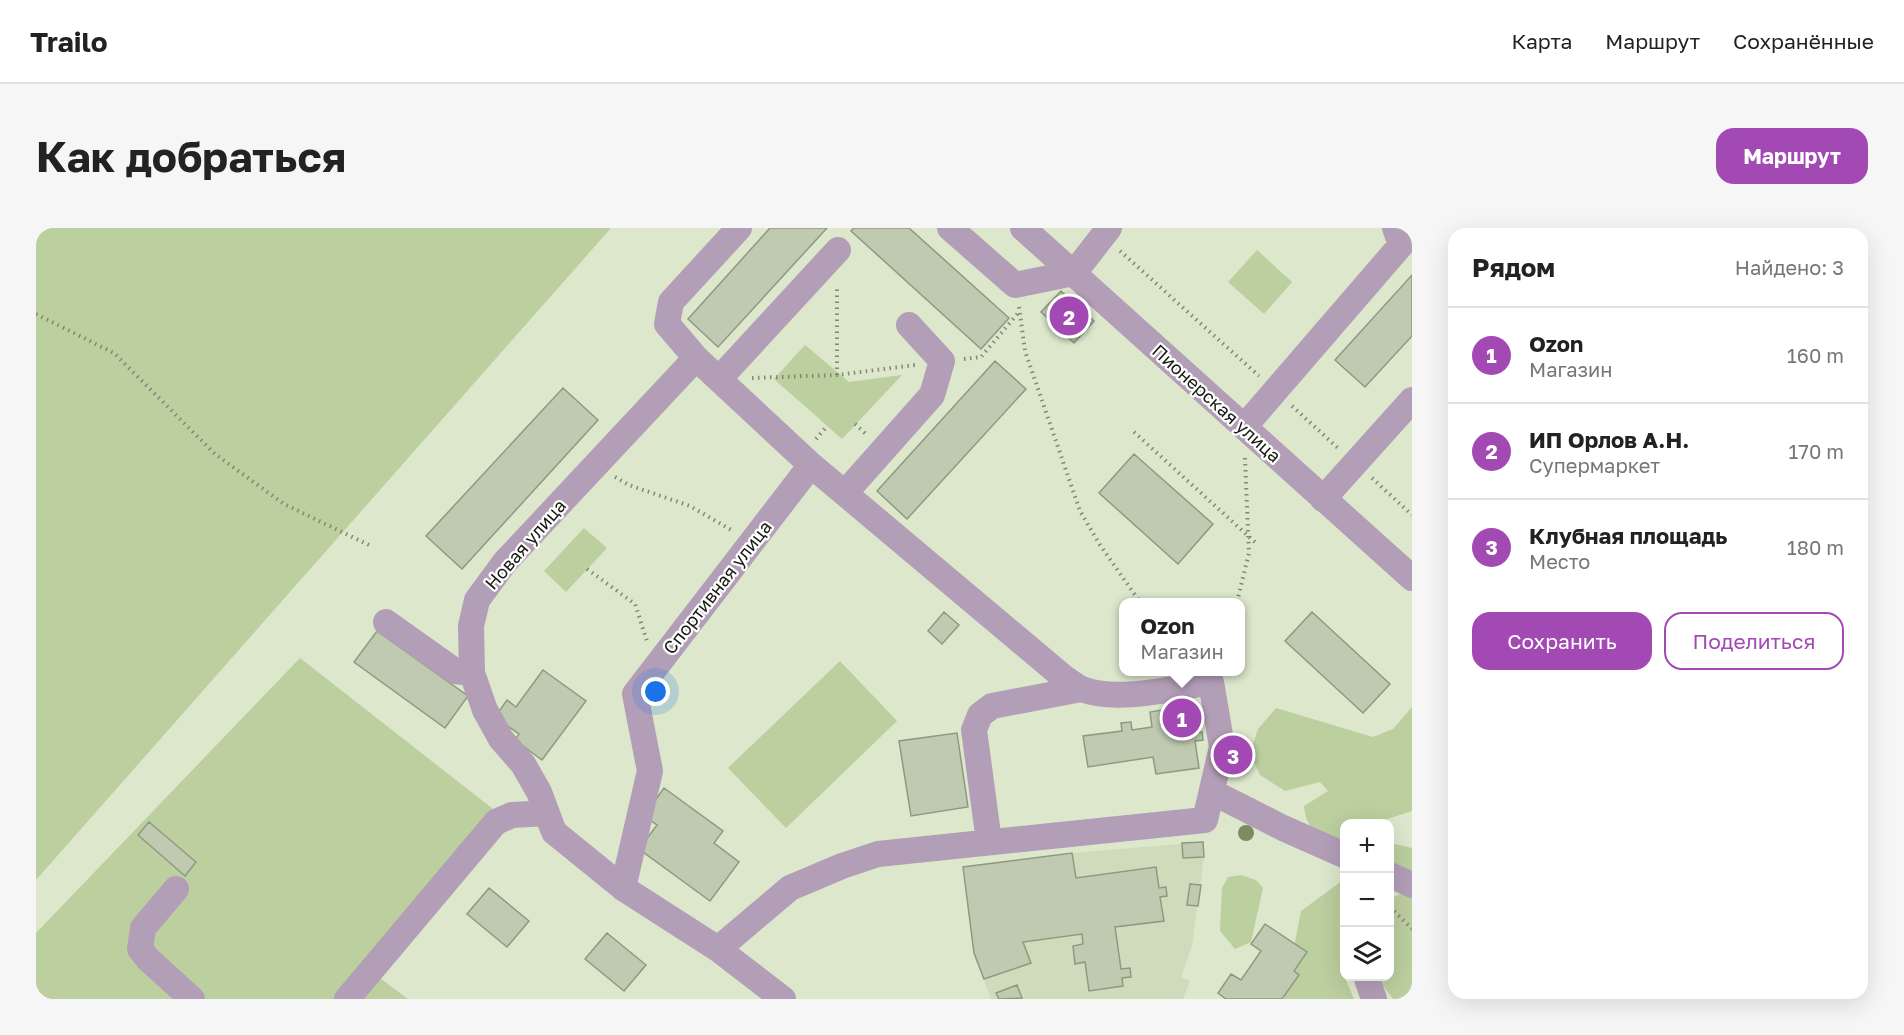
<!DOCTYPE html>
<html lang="ru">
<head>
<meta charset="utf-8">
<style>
	:root { --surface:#fff; --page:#f6f6f6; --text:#222; --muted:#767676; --line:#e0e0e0; --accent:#a349b4 }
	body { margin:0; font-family:"Golos Text",sans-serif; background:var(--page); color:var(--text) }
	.controls { position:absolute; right:18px; bottom:18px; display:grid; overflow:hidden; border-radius:12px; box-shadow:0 6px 24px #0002 }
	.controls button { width:54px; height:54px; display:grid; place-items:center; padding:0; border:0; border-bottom:2px solid var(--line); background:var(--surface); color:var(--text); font:30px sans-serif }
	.you { position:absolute; left:620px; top:464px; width:21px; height:21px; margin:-15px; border:4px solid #fff; border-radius:50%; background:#1a73e8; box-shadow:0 0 0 9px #1a73e833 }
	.badge { display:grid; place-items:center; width:39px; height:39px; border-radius:50%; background:var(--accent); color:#fff; font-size:20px; font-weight:700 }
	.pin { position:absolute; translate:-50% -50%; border:3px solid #fff; box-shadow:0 2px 6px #0006 }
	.popup { position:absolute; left:1083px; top:370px; width:126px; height:78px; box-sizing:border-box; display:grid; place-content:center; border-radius:12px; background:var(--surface); filter:drop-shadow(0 2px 4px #0005); font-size:20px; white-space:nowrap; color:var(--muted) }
	.popup b { font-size:22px; color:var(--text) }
	.popup::after { content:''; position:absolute; left:50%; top:100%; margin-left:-12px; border:12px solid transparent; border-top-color:var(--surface) }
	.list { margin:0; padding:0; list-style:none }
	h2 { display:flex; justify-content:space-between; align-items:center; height:78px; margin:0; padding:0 24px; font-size:26px }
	h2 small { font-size:20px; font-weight:400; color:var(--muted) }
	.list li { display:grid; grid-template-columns:39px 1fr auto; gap:18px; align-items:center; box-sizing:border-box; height:96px; padding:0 24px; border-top:2px solid var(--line) }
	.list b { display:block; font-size:22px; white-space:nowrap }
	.list p { margin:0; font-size:20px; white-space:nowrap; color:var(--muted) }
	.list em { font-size:20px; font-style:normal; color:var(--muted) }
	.actions { display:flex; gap:12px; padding:18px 24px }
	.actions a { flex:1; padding:14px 0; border:2px solid var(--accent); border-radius:18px; text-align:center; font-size:21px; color:var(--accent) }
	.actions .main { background:var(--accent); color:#fff }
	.icon { flex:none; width:33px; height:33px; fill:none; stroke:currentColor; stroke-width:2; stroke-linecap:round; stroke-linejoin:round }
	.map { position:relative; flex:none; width:1376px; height:771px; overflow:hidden; border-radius:18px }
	header { display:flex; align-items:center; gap:36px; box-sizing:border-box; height:84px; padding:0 30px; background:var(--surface); border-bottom:2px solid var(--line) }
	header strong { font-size:28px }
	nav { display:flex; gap:33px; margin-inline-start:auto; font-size:21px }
	.intro { display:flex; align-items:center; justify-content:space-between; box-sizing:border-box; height:144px; padding:0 36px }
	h1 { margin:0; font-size:42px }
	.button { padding:15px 27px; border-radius:18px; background:var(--accent); color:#fff; font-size:21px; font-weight:700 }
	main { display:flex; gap:36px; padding:0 36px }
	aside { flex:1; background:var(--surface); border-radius:18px; box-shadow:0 6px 24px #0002 }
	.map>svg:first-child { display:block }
	.built { fill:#cedcbb }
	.green { fill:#bccf9f }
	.building { fill:#bfcab0; stroke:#8f9980; stroke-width:1.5 }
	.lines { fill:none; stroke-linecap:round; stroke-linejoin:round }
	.path { stroke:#818976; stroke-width:4; stroke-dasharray:1.5 4.5; stroke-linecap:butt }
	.minor { stroke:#b39eb7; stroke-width:26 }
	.tree { fill:#7c8b62 }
	.labels { text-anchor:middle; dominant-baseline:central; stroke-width:4.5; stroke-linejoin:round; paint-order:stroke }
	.street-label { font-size:18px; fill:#161a11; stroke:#fff }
</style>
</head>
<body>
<header>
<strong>Trailo</strong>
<nav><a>Карта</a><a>Маршрут</a><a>Сохранённые</a></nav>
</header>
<div class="intro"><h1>Как добраться</h1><a class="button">Маршрут</a></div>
<main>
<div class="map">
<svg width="1376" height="771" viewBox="0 0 1376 771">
	<rect width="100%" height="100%" fill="#dce7cc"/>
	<path class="built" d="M1167,614L1168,629L1156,718L1145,749L1154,753L1147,771H955L938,725L927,639L1036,625Z"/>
	<path class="green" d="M0,0H575L0,652Z
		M1221,22L1256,54L1228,86L1192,54Z
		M769,117L813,154L866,147L806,211L738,151Z
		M548,300L571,320L530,364L508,343Z
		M264,430L457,581L329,739L372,771H0V705Z
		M804,433L861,493L750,600L692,540Z
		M1376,479V583L1342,594L1308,596V621C1287,611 1270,604 1268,578L1292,563L1284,554L1249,563L1224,547L1214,525L1222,501L1240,480L1337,509L1357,501Z
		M1354,615L1376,620V652L1354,642Z
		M1205,647L1220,652L1227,660L1215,714L1199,721L1184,703L1186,660L1192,649Z
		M1303,655L1308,656V748L1318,771H1248L1265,683Z
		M1366,665L1376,669V771H1357L1345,755L1343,749L1354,748V671Z"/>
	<path class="building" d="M734,0H791L682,119L652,91Z
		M818,0H873L973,90L945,121L815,3Z
		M1376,47V108L1329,159L1299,132Z
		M1025,63L1058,93L1038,115L1005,84Z
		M959,133L990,161L871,291L841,263Z
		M527,160L562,192L426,341L390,308Z
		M1098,226L1177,296L1142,336L1063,265Z
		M908,384L923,397L906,416L892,403Z
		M1276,384L1354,456L1327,485L1249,413Z
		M341,403L432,468L409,500L318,434Z
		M507,442L550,473L506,532L479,512L483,506L459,489L471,472L480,479Z
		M1146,472L1147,479L1154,478L1158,505L1166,504L1167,512L1159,513L1163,540L1120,546L1117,529L1052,539L1047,508L1086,503L1085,495L1095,494L1096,502L1116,499L1114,484L1132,481L1131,474Z
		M921,505L932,579L875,588L863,513Z
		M628,560L687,603L678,615L703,634L674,673L603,621L621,597L608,588Z
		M113,594L160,634L149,648L102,607Z
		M1167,614L1168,629L1147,630L1146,615Z
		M1036,625L1040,650L1120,639L1123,660L1130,659L1131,668L1124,669L1128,693L1079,699L1085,741L1094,740L1095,749L1086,750L1087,758L1053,763L1049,734L1039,736L1037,718L1047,716L1046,706L987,714L995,735L948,751L938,725L927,639Z
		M1154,656L1165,657L1162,678L1151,677Z
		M453,660L493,693L471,719L431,686Z
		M1229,696L1271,724L1258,743L1263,747L1246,771H1190L1182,765L1195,746L1205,752L1225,723L1215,716Z
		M571,705L610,737L588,763L549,731Z
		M981,757L986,770L963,771L960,765Z"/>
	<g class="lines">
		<path class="path" d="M1084,23L1223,148
			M983,79L989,123L1044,283L1064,317L1104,374
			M0,86L78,125L179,226L248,276L333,317
			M928,131L945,129L983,84
			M801,147V58
			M716,150L801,147L879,137
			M1256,178L1303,221
			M819,196L832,208
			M1098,204L1221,316
			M780,211L791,198
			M579,249L593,257L654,278L697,303
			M1336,250L1376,287
			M551,341L599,376L611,413
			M1201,374L1213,325L1209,230
			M1354,679L1376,701"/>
		<path class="minor" d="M914,0L979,57L1038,45L1073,0
			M987,0L1376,350
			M660,130L469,334L441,372L435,398L436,445L449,482L465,511L487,536L503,564L518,604L587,660L682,721L747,771
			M683,151L802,22
			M1208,199L1365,17L1359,0
			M809,265L896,167L906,133L873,97
			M1287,271L1376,172
			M350,394L419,443L436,445
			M1176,564L1247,600L1308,627
			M953,614L938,502L944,487L956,478L1045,461
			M1354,647L1376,657
			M587,660L614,543L599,466L775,237
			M140,661L107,700L104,721L112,731L156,771
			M682,721L754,660L806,638L842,626L1169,592L1186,519L1175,454C1139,460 1080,475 1046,461C1039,458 1032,452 1026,448L775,237L660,130L631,96L635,74L703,0
			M1330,748L1338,771
			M311,771L460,594L476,587L511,585"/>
	</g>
	<circle class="tree" cx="1210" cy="605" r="8"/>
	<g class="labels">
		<g class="street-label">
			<text transform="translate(1181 175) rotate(42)">Пионерская улица</text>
			<text transform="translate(489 316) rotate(-49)">Новая улица</text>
			<text transform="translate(681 359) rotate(-52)">Спортивная улица</text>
		</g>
	</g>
</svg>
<div class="controls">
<button>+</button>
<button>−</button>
<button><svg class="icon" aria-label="layers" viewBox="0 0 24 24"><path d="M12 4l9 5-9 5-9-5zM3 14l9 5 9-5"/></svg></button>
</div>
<div class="you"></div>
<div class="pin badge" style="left:1146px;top:490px">1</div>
<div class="popup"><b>Ozon</b>Магазин</div>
<div class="pin badge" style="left:1033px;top:88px">2</div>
<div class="pin badge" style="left:1197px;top:527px">3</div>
</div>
<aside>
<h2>Рядом<small>Найдено: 3</small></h2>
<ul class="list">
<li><span class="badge">1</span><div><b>Ozon</b><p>Магазин</p></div><em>160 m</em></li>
<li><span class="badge">2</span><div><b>ИП Орлов А.Н.</b><p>Супермаркет</p></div><em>170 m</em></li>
<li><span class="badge">3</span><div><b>Клубная площадь</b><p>Место</p></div><em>180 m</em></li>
</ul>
<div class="actions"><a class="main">Сохранить</a><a>Поделиться</a></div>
</aside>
</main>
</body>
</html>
